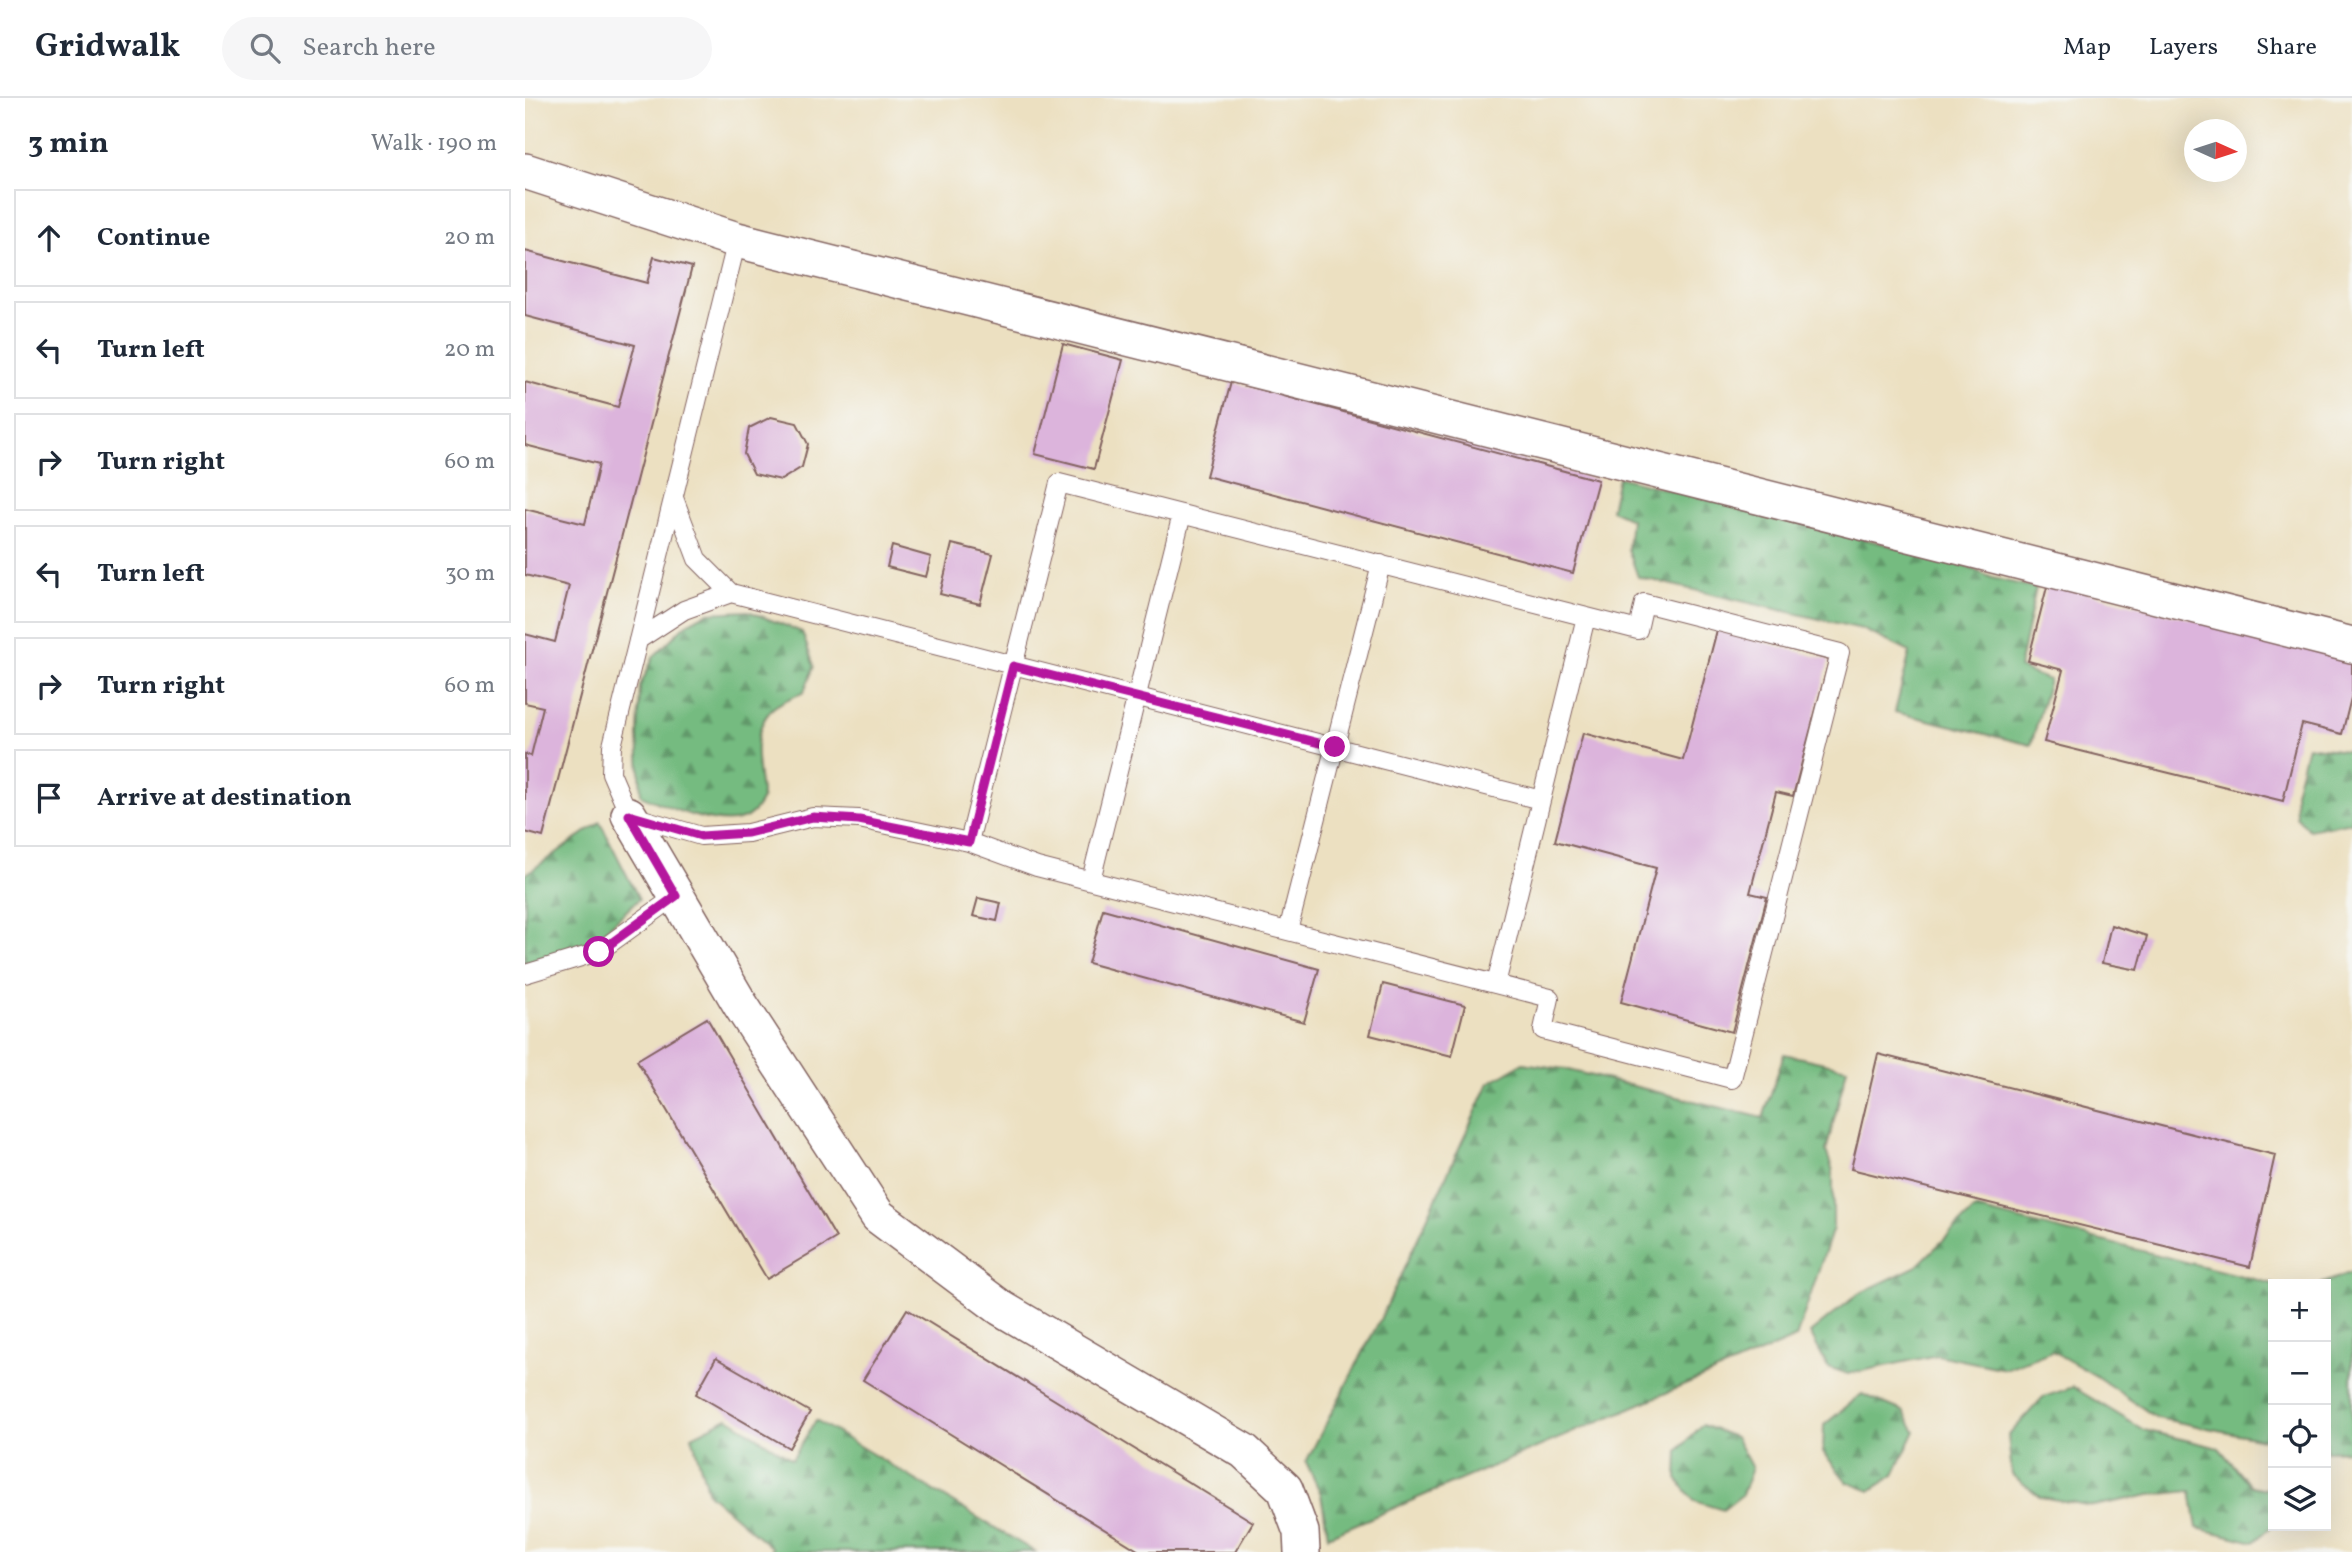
<!DOCTYPE html>
<html lang="en">
<head>
<meta charset="utf-8">
<style>
	:root { --surface:#fff; --page:#f6f6f7; --text:#1f2937; --muted:#747a83; --line:#e0e1e3 }
	body { margin:0; font-family:Vollkorn,serif; background:var(--page); color:var(--text) }
	.controls { position:absolute; right:21px; bottom:21px; display:grid; overflow:hidden; border-radius:0px; box-shadow:0 7px 28px #0002 }
	.controls button { width:63px; height:63px; display:grid; place-items:center; padding:0; border:0; border-bottom:2px solid var(--line); background:var(--surface); color:var(--text); font:35px sans-serif }
	.compass { position:absolute; left:1659px; top:21px; width:63px; height:63px; border-radius:50%; background:var(--surface); box-shadow:0 7px 28px #0002; rotate:93deg }
	.stop { position:absolute; width:21px; height:21px; margin:-16px; border:5px solid #b5179e; border-radius:50%; background:#fff }
	.stop.end { background:#b5179e; border-color:#fff; box-shadow:0 2px 7px #0008 }
	.list { margin:0; padding:0; list-style:none }
	h2 { display:flex; justify-content:space-between; align-items:center; height:91px; margin:0; padding:0 28px; font-size:30px }
	h2 small { font-size:23px; font-weight:400; color:var(--muted) }
	.list li { display:grid; grid-template-columns:46px 1fr auto; gap:21px; align-items:center; box-sizing:border-box; height:98px; margin:0 14px 14px; padding:0 14px; border:2px solid var(--line); border-radius:0px }
	.list b { display:block; font-size:26px; white-space:nowrap }
	.list em { font-size:23px; font-style:normal; color:var(--muted) }
	.icon { flex:none; width:38px; height:38px; fill:none; stroke:currentColor; stroke-width:2; stroke-linecap:round; stroke-linejoin:round }
	.map { position:relative; flex:none; width:1827px; height:1454px; overflow:hidden }
	header { display:flex; align-items:center; gap:42px; box-sizing:border-box; height:98px; padding:0 35px; background:var(--surface); border-bottom:2px solid var(--line) }
	header strong { font-size:33px }
	nav { display:flex; gap:38px; margin-inline-start:auto; font-size:24px }
	.search { width:490px; height:63px; background:var(--page); display:flex; align-items:center; gap:18px; box-sizing:border-box; padding:0 24px; border-radius:38px; color:var(--muted); font-size:26px }
	main { display:flex }
	aside { flex:1; background:var(--surface) }
	.map>svg:first-child { display:block }
	.forest { fill:url(#forest-firs); stroke:#5f6d56; stroke-width:2 }
	.building { fill:#dcb4dc }
	.lines { fill:none; stroke-linecap:round; stroke-linejoin:round }
	.service-casing { stroke:#836360; stroke-width:20 }
	.minor-casing { stroke:#836360; stroke-width:38 }
	.service { stroke:#fff; stroke-width:18 }
	.minor { stroke:#fff; stroke-width:35 }
	.route { stroke:#b5179e; stroke-width:9 }
</style>
</head>
<body>
<header>
<strong>Gridwalk</strong>
<div class="search"><svg class="icon" aria-label="search" viewBox="0 0 24 24"><circle cx="10" cy="10" r="6"/><path d="M15 15l6 6"/></svg>Search here</div>
<nav><a>Map</a><a>Layers</a><a>Share</a></nav>
</header>
<main>
<aside>
<h2>3 min<small>Walk · 190 m</small></h2>
<ul class="list">
<li><svg class="icon" aria-label="ahead" viewBox="0 0 24 24"><path d="M12 20V5M6 11l6-6 6 6"/></svg><div><b>Continue</b></div><em>20 m</em></li>
<li><svg class="icon" aria-label="left" viewBox="0 0 24 24"><path d="M17 20v-9H6M10 6l-5 5 5 5"/></svg><div><b>Turn left</b></div><em>20 m</em></li>
<li><svg class="icon" aria-label="right" viewBox="0 0 24 24"><path d="M7 20v-9h11M14 6l5 5-5 5"/></svg><div><b>Turn right</b></div><em>60 m</em></li>
<li><svg class="icon" aria-label="left" viewBox="0 0 24 24"><path d="M17 20v-9H6M10 6l-5 5 5 5"/></svg><div><b>Turn left</b></div><em>30 m</em></li>
<li><svg class="icon" aria-label="right" viewBox="0 0 24 24"><path d="M7 20v-9h11M14 6l5 5-5 5"/></svg><div><b>Turn right</b></div><em>60 m</em></li>
<li><svg class="icon" aria-label="arrive" viewBox="0 0 24 24"><path d="M6 21V4h12l-3 4 3 4H6"/></svg><div><b>Arrive at destination</b></div></li>
</ul>
</aside>
<div class="map">
<svg width="1827" height="1454" viewBox="0 0 1827 1454">
	<defs>
		<pattern id="forest-firs" width="22" height="20" patternUnits="userSpaceOnUse" patternTransform="scale(1.75)"><rect width="22" height="20" fill="#74bb80"/><path d="M5 1l3.5 6h-7zM16 11l3.5 6h-7z" fill="#619769"/></pattern>
	</defs>
	<rect width="100%" height="100%" fill="#f6f6f2"/>
	<filter id="ink" filterUnits="userSpaceOnUse"><feTurbulence type="fractalNoise" baseFrequency=".0143" numOctaves="2"/><feDisplacementMap in="SourceGraphic" scale="14" xChannelSelector="R" yChannelSelector="G"/><feConvolveMatrix kernelMatrix="1 2 1 2 8 2 1 2 1" color-interpolation-filters="sRGB"/></filter>
	<filter id="wash" filterUnits="userSpaceOnUse"><feTurbulence type="fractalNoise" baseFrequency=".00686" numOctaves="4" result="noise"/><feDisplacementMap in="SourceGraphic" scale="28" xChannelSelector="R" yChannelSelector="G"/><feGaussianBlur stdDeviation="1.57" result="paint"/><feColorMatrix in="noise" values="0 0 0 0 0 0 0 0 0 0 0 0 0 0 0 0 0 1.4 0 .05"/><feComposite in="paint" operator="in"/></filter>
	<g filter="url(#wash)">
		<rect width="100%" height="100%" fill="#ece0c1"/>
		<path class="forest" d="M1093,379L1431,464L1467,480L1511,490L1494,570L1524,582L1506,647L1370,614L1385,554L1337,531L1113,479L1103,451L1106,421L1086,412Z
			M223,513L277,534L289,568L279,594C269,599 253,604 246,612C223,638 234,672 237,701C234,706 231,712 227,715C204,738 140,708 116,697L113,637L115,588L129,558L160,527L182,515Z
			M1782,648L1827,654V724L1784,732L1771,718L1770,694Z
			M75,724L114,801L63,849L0,865V777Z
			M1259,956L1322,970L1301,1053L1308,1073V1130L1271,1240L803,1438L796,1396L781,1364L858,1216L964,985L998,965L1039,971L1238,1020Z
			M1450,1111L1749,1186L1748,1343L1632,1320L1571,1278L1527,1253L1480,1271L1412,1257L1323,1276L1303,1269L1285,1235L1333,1196L1392,1168Z
			M1827,1174V1352L1801,1353V1186H1796Z
			M1548,1289L1619,1332L1694,1350L1726,1388L1748,1392V1427L1729,1444L1672,1430L1666,1393L1625,1397L1568,1408L1516,1399L1487,1377L1483,1338L1518,1299Z
			M1337,1296L1378,1313L1390,1333L1369,1377L1345,1393L1322,1384L1298,1354L1299,1327Z
			M203,1320L267,1361L291,1322L510,1454H245L247,1450L183,1395L167,1338Z
			M1177,1327L1210,1339L1227,1370L1217,1397L1198,1412L1169,1403L1152,1381L1153,1353Z"/>
		<g id="blocks">
			<path class="building" d="M0,153L122,185L129,159L167,169L18,739L0,734V656L6,658L18,609L0,605V536L30,544L44,488L0,477V411L60,426L74,366L0,347V284L93,309L110,247L0,218Z
				M538,246L598,262L569,371L510,356Z
				M706,284L1073,382L1048,475L681,378Z
				M246,319L272,325L283,346L277,369L256,382L229,376L219,356L224,330Z
				M427,446L468,456L455,506L415,496Z
				M367,448L406,459L401,479L362,469Z
				M1523,485L1827,562V596L1817,636L1777,626L1758,703L1519,644L1538,572L1503,563Z
				M1192,532L1304,562L1268,698L1251,694L1225,795L1242,799L1207,934L1096,904L1131,770L1030,743L1058,635L1158,662Z
				M453,800L476,805L472,823L448,818Z
				M578,811L794,871L779,924L563,865Z
				M1586,827L1622,838L1613,872L1577,865Z
				M858,886L940,907L927,958L845,937Z
				M182,920L311,1140L242,1181L112,962Z
				M1353,956L1750,1057L1725,1169L1326,1071Z
				M382,1211L728,1424L710,1454H616L338,1282Z
				M191,1260L285,1314L264,1350L171,1296Z"/>
		</g>
	</g>
	<g filter="url(#ink)">
		<use href="#blocks" fill-opacity="0" stroke="#836360" stroke-width="2"/>
		<g class="lines">
			<g class="service-casing">
				<path id="service" d="M212,142L87,648L86,675L104,717L176,738L223,735L288,719L334,721L444,744L512,769L1025,900L1018,932L1207,981L1315,555L1119,505L1113,532L534,385L444,744
					M149,400L172,461L206,495L1016,702
					M113,542L159,512L206,495
					M566,782L657,416
					M763,833L856,466
					M0,876L73,854L151,798
					M971,886L1061,519"/>
			</g>
			<g class="minor-casing">
				<path id="minor" d="M0,73L212,142L1827,547
					M104,717L215,906L353,1118L476,1210L719,1353L760,1391L776,1434L777,1454"/>
			</g>
			<use href="#service" class="service"/>
			<use href="#minor" class="minor"/>
		</g>
	</g>
	<g class="lines" filter="url(#ink)">
		<path class="route" d="M74,854L151,798L104,717L176,738L223,735L288,719L334,722L444,744L488,568L810,649"/>
	</g>
</svg>
<div class="controls">
<button>+</button>
<button>−</button>
<button><svg class="icon" aria-label="locate" viewBox="0 0 24 24"><circle cx="12" cy="12" r="6"/><path d="M12 2v4M12 18v4M2 12h4M18 12h4"/></svg></button>
<button><svg class="icon" aria-label="layers" viewBox="0 0 24 24"><path d="M12 4l9 5-9 5-9-5zM3 14l9 5 9-5"/></svg></button>
</div>
<svg class="compass" viewBox="-18 -18 36 36"><path d="M0-13l5 13h-10z" fill="#e53935"/><path d="M0 13l5-13h-10z" fill="#747a83"/></svg>
<div class="stop" style="left:74px;top:854px"></div>
<div class="stop end" style="left:810px;top:649px"></div>
</div>
</main>
</body>
</html>
